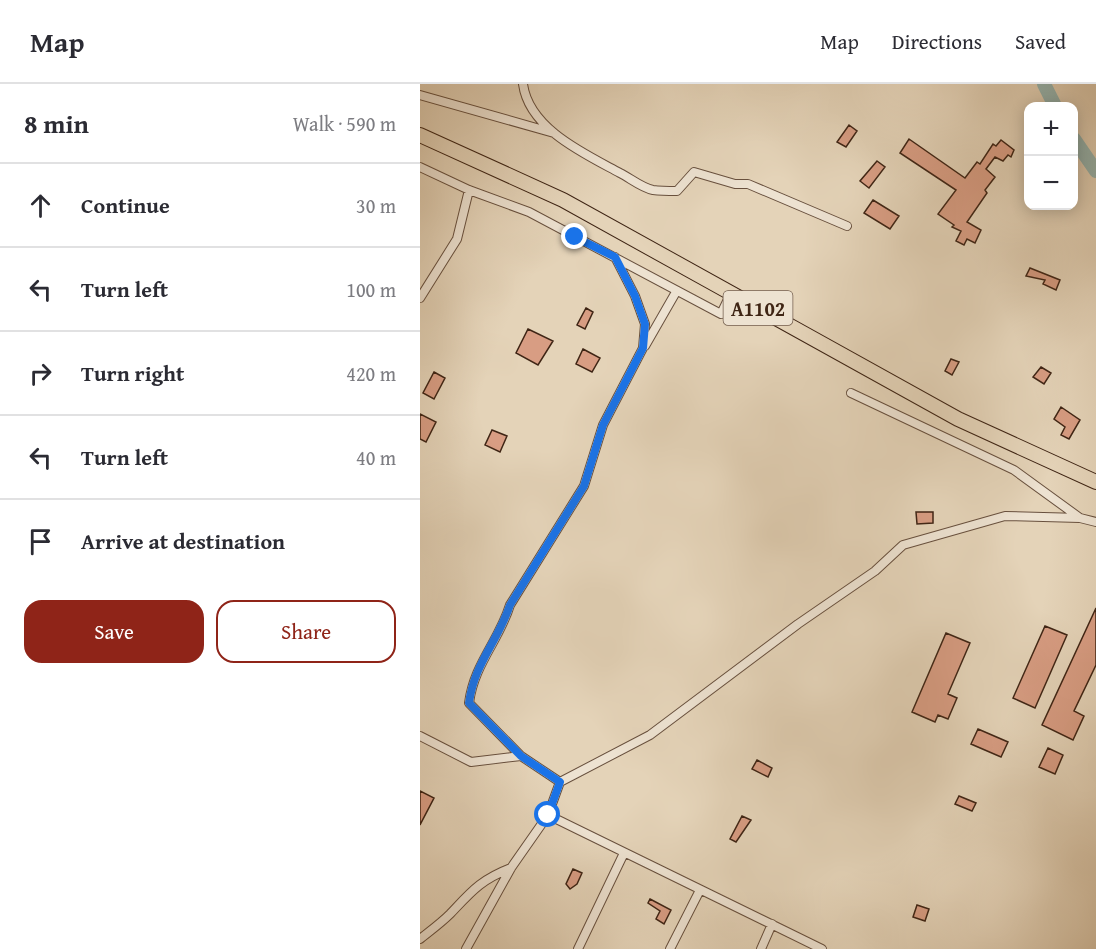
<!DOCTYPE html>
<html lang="en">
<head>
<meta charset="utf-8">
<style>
	:root { --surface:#fff; --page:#f7f7f7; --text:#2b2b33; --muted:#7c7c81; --line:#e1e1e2; --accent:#8f2418 }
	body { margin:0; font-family:"Gentium Book Plus",serif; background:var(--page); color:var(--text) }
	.controls { position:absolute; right:18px; top:18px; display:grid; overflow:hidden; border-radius:12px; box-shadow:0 3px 15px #0003 }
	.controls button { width:54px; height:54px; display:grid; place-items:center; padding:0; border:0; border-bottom:2px solid var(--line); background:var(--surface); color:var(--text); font:30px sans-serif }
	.stop { position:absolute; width:18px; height:18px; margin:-14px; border:4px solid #1a73e8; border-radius:50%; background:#fff }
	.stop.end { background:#1a73e8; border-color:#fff; box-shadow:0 2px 6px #0008 }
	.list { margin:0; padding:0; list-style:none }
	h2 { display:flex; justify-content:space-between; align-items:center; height:78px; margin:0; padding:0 24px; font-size:26px }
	h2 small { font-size:20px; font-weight:400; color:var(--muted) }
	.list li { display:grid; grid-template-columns:39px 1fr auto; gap:18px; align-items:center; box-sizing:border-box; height:84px; padding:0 24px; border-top:2px solid var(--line) }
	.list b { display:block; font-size:22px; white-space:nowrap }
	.list em { font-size:20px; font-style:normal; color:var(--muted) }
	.actions { display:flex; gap:12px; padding:18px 24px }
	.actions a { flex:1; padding:14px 0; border:2px solid var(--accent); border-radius:18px; text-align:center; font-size:21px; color:var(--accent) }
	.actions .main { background:var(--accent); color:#fff }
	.icon { flex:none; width:33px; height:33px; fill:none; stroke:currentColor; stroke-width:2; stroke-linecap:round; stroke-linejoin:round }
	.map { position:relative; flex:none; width:676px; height:865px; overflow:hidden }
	header { display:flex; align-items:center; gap:36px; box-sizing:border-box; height:84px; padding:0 30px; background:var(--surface); border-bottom:2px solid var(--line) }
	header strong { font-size:28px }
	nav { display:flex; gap:33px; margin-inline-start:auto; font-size:21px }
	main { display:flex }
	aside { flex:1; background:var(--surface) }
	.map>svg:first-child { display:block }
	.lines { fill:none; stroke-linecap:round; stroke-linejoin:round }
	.river { stroke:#96b7b3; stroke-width:14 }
	.building { fill:#d89d83; stroke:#3f2515; stroke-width:1.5 }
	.minor-casing { stroke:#68503e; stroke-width:10 }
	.primary-casing { stroke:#3f2515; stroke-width:16 }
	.minor { stroke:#ede2d1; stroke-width:8 }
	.primary { stroke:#e4d3b8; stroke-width:14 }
	.route { stroke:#1a73e8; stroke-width:8 }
	.labels { text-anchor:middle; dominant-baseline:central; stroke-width:4.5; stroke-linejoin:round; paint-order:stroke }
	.shield { fill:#ede2d1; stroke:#735e4d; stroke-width:1.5 }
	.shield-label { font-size:20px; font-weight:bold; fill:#3f2515 }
</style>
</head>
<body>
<header>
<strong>Map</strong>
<nav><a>Map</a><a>Directions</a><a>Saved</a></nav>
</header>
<main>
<aside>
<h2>8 min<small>Walk · 590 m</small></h2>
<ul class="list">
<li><svg class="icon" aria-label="ahead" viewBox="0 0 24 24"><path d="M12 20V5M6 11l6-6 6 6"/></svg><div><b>Continue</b></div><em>30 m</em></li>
<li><svg class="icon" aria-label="left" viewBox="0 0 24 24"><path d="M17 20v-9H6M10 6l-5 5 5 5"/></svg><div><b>Turn left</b></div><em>100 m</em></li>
<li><svg class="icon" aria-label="right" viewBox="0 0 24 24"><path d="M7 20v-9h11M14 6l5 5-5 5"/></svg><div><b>Turn right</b></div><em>420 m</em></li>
<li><svg class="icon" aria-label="left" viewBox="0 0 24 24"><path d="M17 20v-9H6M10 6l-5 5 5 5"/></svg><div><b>Turn left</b></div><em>40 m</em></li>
<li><svg class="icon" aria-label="arrive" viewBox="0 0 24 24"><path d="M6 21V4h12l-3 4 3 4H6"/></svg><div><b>Arrive at destination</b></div></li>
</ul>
<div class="actions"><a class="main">Save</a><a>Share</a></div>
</aside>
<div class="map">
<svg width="676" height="865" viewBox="0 0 676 865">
	<rect width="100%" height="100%" fill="#e4d3b8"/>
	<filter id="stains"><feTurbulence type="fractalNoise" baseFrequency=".00333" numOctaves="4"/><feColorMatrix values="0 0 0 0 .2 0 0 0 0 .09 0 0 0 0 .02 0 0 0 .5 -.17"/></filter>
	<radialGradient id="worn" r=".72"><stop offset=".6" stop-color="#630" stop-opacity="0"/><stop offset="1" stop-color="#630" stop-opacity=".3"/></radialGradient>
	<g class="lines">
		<path class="river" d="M624,0L635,22
			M654,55L676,87"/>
	</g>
	<path class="building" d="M429,41L437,47L426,63L417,58Z
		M489,55L545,94L557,78L560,80L573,60L576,62L581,56L594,66L591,73L588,71L583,77L575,73L566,85L575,93L565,106L567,109L547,138L561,146L555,159L547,155L544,161L536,157L541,147L532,143L534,141L518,130L536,106L480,69Z
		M457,77L465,83L449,104L440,97Z
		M453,116L479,132L470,145L444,129Z
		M610,184L640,196L636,206L623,200L625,196L606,192Z
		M166,224L173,228L165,245L157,241Z
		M108,245L133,257L118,281L96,269Z
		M163,265L180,274L172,288L156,280Z
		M531,275L539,278L532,291L525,287Z
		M621,283L631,289L624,300L613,293Z
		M14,288L25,294L14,315L3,309Z
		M641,323L660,336L649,355L641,351L645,343L634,335Z
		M0,330L16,338L6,358L0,355Z
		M72,346L87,352L80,368L65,361Z
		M496,428H513V439L497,440Z
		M676,524V581L654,627L664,632L653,656L622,641Z
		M625,542L647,551L615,624L593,614Z
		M526,549L550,559L528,610L537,614L528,635L518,631L515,638L492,628Z
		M558,645L588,658L581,673L551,660Z
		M628,664L643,671L635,690L619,683Z
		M337,676L352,684L348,693L332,685Z
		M0,707L14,714L0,741Z
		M539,712L556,719L552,727L535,720Z
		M322,732L331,736L316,758L310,755Z
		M153,785L162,789L157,800L150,805L146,800Z
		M230,815L251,826L244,840L236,835L240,827L228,819Z
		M497,821L509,825L505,837L493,833Z"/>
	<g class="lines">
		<g class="minor-casing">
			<path id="minor" d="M103,0C109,45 165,70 200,89C210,94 222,104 233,106C241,107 249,107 257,107L274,88L315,100H328L427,142
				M0,11L134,49
				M0,83L49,106L109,128L301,230L311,209
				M0,214L37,155L49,106
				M225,262L256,208
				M431,309L594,386L660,434L676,438
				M0,652L51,678L101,672
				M140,698L101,672L49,619C54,580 79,557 90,521L164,402L183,341L223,264L225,240L215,212L195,173
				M128,731L402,865
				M0,855C10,847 21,839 30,830C51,808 60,796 91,784
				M46,865L91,784L128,731L140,698L230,651L378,540L455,487L483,461L585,432L660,434
				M158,865L204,769
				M250,865L280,806
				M341,865L352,840"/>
		</g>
		<g class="primary-casing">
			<path id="primary" d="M0,51L143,116L538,335L676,398"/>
		</g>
		<use href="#minor" class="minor"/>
		<use href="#primary" class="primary"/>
	</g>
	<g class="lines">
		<path class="route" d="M128,731L140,698L101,672L49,619C54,580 78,557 90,521L164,402L183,341L223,264L225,240L215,212L195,173L155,153"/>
	</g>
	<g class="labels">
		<rect class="shield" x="303.5" y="207" width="69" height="34" rx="4.5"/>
		<g class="shield-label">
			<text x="338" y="224">A1102</text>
		</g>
	</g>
	<rect width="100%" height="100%" filter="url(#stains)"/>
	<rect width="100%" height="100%" fill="url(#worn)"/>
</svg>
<div class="controls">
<button>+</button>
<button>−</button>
</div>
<div class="stop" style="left:128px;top:731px"></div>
<div class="stop end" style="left:155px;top:153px"></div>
</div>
</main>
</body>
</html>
